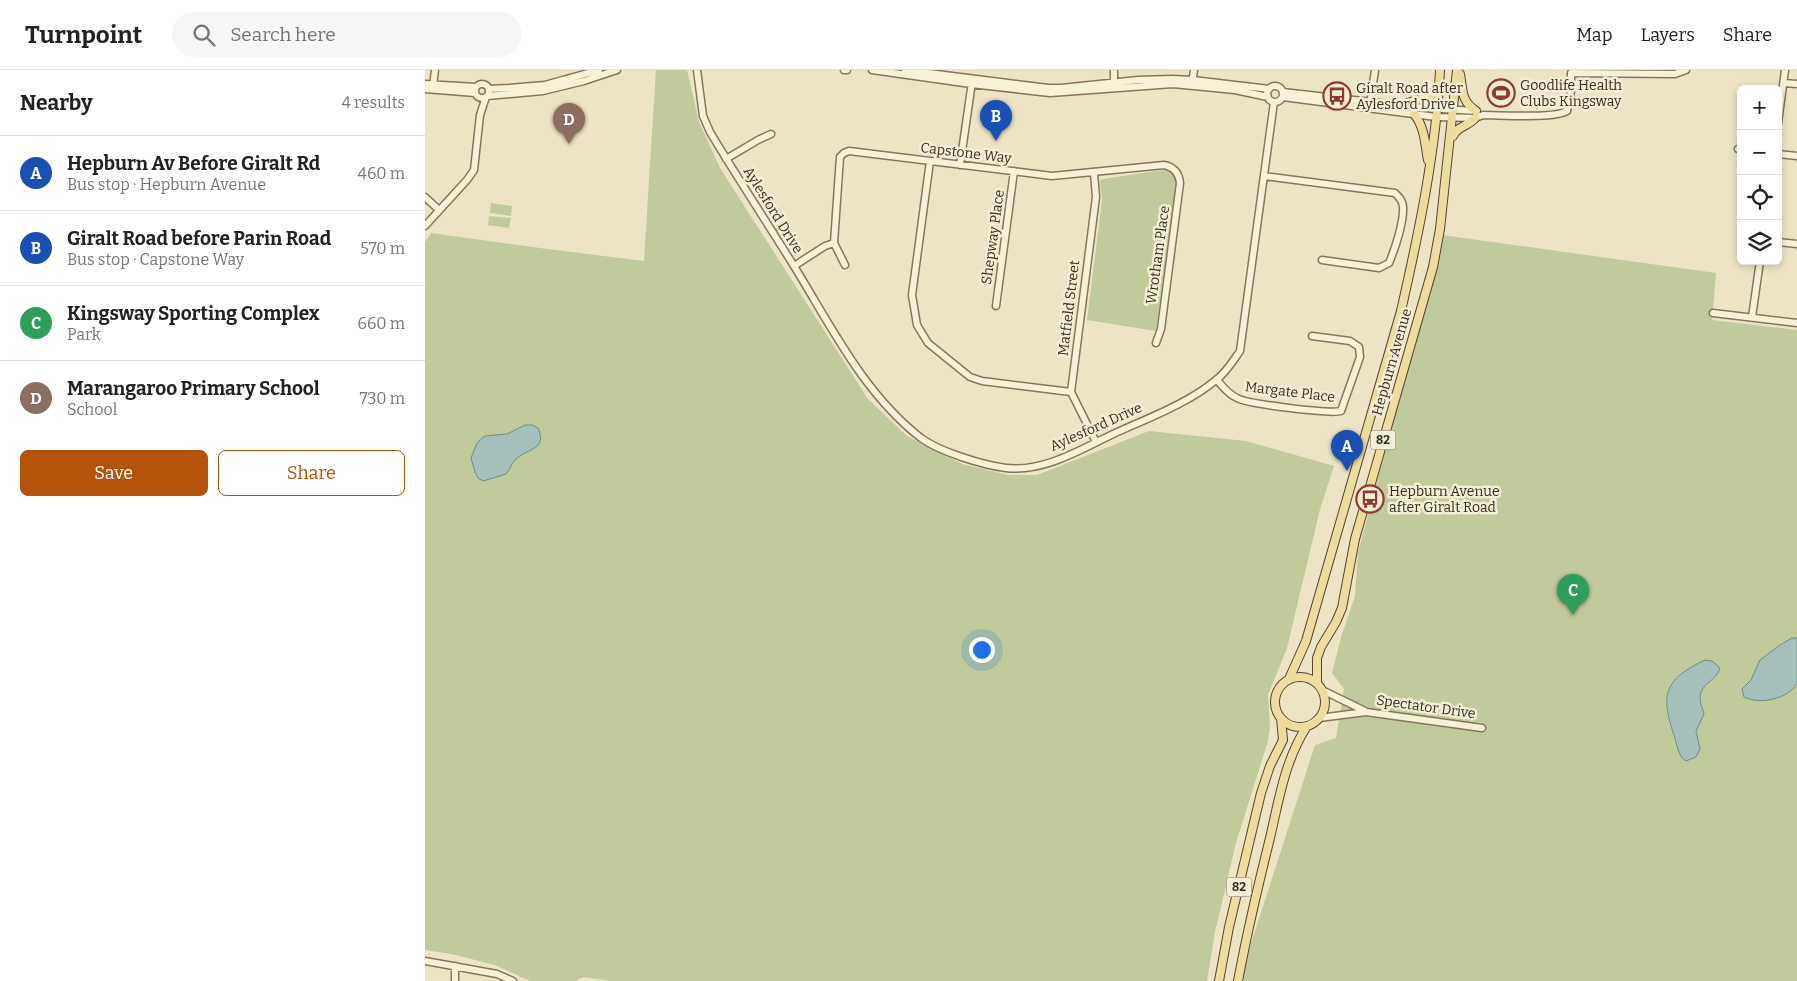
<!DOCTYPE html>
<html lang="en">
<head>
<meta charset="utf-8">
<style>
	:root { --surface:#fff; --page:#f6f6f6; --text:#222; --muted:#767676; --line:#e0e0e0; --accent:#b45309 }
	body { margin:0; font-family:Bitter,serif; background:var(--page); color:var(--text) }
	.controls { position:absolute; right:15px; top:15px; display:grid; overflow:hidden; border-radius:8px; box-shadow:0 2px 8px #0003 }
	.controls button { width:45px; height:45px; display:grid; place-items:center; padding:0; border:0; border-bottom:1px solid var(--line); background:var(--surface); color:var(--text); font:25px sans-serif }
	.you { position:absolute; left:556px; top:579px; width:18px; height:18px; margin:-12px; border:4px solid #fff; border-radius:50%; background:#1a73e8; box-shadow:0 0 0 8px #1a73e833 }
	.badge { display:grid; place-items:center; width:32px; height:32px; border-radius:50%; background:var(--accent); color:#fff; font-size:16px; font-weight:700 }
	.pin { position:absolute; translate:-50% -41px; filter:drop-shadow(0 1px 2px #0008) }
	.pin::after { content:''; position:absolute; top:26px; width:18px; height:15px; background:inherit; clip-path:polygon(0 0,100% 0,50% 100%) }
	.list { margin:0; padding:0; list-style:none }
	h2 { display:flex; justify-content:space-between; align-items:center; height:65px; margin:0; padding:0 20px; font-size:21px }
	h2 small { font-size:16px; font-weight:400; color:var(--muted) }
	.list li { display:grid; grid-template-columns:32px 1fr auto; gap:15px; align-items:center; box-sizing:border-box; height:75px; padding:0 20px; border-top:1px solid var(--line) }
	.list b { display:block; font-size:19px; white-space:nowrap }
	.list p { margin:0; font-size:16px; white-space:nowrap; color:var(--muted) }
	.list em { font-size:16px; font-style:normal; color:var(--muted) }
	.actions { display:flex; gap:10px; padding:15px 20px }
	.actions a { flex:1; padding:11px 0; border:1px solid var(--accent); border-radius:8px; text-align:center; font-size:18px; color:var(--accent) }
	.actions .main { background:var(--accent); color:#fff }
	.icon { flex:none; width:28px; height:28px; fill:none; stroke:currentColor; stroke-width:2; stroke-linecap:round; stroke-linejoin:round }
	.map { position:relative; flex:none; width:1372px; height:911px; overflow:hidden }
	header { display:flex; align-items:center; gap:30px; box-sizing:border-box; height:70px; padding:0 25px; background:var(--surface); border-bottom:1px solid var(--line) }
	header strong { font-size:24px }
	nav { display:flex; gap:28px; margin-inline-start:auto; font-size:18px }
	.search { width:350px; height:45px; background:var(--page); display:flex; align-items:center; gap:12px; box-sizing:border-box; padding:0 18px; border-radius:28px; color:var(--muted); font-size:19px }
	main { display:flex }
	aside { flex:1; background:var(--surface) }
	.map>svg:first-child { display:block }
	.green { fill:#c0ca9a }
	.water { fill:#a7c0bb; stroke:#6e8e89 }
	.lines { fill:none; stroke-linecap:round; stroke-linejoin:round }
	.minor-casing { stroke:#87765c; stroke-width:9 }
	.major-casing { stroke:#554430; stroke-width:10 }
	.minor { stroke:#f7f1d8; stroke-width:6 }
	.major { stroke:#eedc9f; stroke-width:8 }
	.labels { text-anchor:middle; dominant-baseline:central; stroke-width:5; stroke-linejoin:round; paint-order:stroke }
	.shield { fill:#f4eed5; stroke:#706756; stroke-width:1 }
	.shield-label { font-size:12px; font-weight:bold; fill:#372d1f }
	.poi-label { font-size:14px; fill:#372d1f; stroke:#f4eed5; text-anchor:start }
	.street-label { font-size:14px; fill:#372d1f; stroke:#f4eed5 }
</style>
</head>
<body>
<header>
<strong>Turnpoint</strong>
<div class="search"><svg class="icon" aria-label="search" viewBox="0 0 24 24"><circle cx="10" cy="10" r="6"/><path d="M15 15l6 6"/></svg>Search here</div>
<nav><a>Map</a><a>Layers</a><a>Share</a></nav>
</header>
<main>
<aside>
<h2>Nearby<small>4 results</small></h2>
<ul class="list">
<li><span class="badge" style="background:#1a4fb4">A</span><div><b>Hepburn Av Before Giralt Rd</b><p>Bus stop · Hepburn Avenue</p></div><em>460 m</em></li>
<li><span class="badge" style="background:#1a4fb4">B</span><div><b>Giralt Road before Parin Road</b><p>Bus stop · Capstone Way</p></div><em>570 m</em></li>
<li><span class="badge" style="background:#2e9e5b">C</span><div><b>Kingsway Sporting Complex</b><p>Park</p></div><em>660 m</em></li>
<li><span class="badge" style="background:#8d6e63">D</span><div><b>Marangaroo Primary School</b><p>School</p></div><em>730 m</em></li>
</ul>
<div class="actions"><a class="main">Save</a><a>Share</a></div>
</aside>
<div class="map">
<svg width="1372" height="911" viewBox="0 0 1372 911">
	<rect width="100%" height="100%" fill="#ece4c5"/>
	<path class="green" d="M231,0H262L274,52L295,98L443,329L482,366L537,394L583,405H612L724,361L821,371L909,396L895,439L862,578L843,625L845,656L843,671L811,773L790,862L782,911H187L159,907L150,911H105L70,895L26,884L0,880V172L6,163L122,179L219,191Z
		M738,100C746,101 750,106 751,113L731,261L662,250L677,131L675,111L678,109Z
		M66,133L87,136L86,146L65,143Z
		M64,146L86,148L84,158L63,155Z
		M1017,165L1291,203L1287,250L1372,260V911H818L822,886L890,675L911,668L919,619L907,603L917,564L930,526L933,483Z"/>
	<path class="water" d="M100,355H107L113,358C123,381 101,378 90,390C86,394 85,400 81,404L58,411L53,408L50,402L46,388L52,373L60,366L82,364Z
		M1367,568H1372V614C1362,629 1336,635 1319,627L1317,619L1326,610L1335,590L1355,575Z
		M1280,590L1287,591L1295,598C1292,611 1275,613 1275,628C1275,634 1278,639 1279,644L1271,661L1275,679L1271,687L1261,691C1254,687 1252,676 1250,668C1235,625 1238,610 1280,590Z"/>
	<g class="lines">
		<g class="minor-casing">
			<path id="minor" d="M272,0L278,46L285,62C312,107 341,151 369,196C406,256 439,324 496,368C515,382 558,395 581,398C618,402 653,381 684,366C720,349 761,335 791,310C801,303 808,291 815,281L849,32
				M419,0H422
				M447,0L546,14L625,23L748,14L810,20L843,27
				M480,0L623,18H636L713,10L747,9L768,10L844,19
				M1359,13L1372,14
				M50 21a7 7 0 1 1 14 0a7 7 0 1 1-14 0Z
				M0,14L51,17
				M767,14L769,0
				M842 24a8 8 0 1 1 16 0a8 8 0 1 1-16 0Z
				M8,16L10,0
				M689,17V0
				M0,19L50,23
				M64,19L84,18L120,15L174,0
				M858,22L999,38L1051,41
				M62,26L118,21L159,11L192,0
				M858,27L1011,47L1050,48L1058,45C1076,45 1129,49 1142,41L1146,21V3L1250,4L1261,0
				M945,34L950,0
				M1353,53L1360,0
				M1313,79L1316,80
				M1353,84L1372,86
				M301,89L333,70L346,64
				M505,91L487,225L492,255L503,273L545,307L557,311L646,322
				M535,95L547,12
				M669,103L671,127L646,322L671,372
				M839,106L970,123C974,127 978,131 978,137C979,152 970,179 964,193L954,198L897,190
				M0,127L14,140
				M0,156L42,110L49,100L55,45L61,27
				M1353,172L1372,174
				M420,195L409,173L415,87L419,83L424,81L627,106L739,95C749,97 754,103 755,113L736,259L731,273
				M369,196L400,176L409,173
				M571,236L589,101
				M1288,243L1372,253
				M1327,247L1335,191
				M792,310C798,317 803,324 812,328C822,334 905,344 916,341L935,287L934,277L925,271L887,266
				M899,621L940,641
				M894,648L941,642L1057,658
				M0,891L72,904L88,911
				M30,896V911"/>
		</g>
		<g class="major-casing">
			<path id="major" d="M1035,4C1038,21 1036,31 1051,41
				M976,35L1005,26L1013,17
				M989,44C1000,57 1000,75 1003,90
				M1028,66C1032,56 1044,56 1050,48
				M850 632a25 25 0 1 1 50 0a25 25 0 1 1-50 0Z
				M864,609L881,571L976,241C994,162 1011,81 1015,0
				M892,613V588L896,577L911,552L917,538L930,469L1008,197L1015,159L1032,0
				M794,911L804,857L836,723L845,696L858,670L856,648
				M813,911C822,863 833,816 845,768C854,729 860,690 882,656"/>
		</g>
		<use href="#minor" class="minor"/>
		<use href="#major" class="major"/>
	</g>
	<defs>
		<g id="stadium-ring" transform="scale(1.4375)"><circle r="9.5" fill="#f4eed5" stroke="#93372f" stroke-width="1.5"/><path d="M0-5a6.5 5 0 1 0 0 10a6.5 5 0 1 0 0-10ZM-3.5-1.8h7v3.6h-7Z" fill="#93372f"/></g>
		<g id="bus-ring" transform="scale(1.4375)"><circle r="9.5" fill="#f4eed5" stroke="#93372f" stroke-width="1.5"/><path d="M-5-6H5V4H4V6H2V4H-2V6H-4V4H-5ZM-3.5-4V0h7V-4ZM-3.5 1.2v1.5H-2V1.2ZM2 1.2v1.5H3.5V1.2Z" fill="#93372f"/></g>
	</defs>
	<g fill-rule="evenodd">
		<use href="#stadium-ring" x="1076" y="23"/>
		<use href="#bus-ring" x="912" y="26"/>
		<use href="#bus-ring" x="945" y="429"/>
	</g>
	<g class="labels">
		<g class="shield">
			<rect x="945.5" y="360.5" width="25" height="19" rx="4"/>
			<rect x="801.5" y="807.5" width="25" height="19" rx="4"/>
		</g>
		<g class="shield-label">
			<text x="958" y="370">82</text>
			<text x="814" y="817">82</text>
		</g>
		<g class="poi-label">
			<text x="1095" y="15">Goodlife Health<tspan x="1095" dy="16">Clubs Kingsway</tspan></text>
			<text x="931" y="18">Giralt Road after<tspan x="931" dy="16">Aylesford Drive</tspan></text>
			<text x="964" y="421">Hepburn Avenue<tspan x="964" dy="16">after Giralt Road</tspan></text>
		</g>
		<g class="street-label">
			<text transform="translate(541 83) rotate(7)">Capstone Way</text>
			<text transform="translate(348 140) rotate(58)">Aylesford Drive</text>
			<text transform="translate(568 167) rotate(-82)">Shepway Place</text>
			<text transform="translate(733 185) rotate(-82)">Wrotham Place</text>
			<text transform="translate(644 238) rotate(-83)">Matfield Street</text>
			<text transform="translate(967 292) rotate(-74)">Hepburn Avenue</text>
			<text transform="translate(865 322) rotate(7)">Margate Place</text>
			<text transform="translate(671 357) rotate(-24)">Aylesford Drive</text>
			<text transform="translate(1001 637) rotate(8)">Spectator Drive</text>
		</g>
	</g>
</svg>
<div class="controls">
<button>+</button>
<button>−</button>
<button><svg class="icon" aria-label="locate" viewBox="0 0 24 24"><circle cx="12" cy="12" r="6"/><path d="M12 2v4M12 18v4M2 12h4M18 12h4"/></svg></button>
<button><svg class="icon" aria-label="layers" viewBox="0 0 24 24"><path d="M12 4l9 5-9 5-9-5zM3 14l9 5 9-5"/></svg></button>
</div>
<div class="you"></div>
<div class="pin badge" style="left:922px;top:401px;background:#1a4fb4">A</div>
<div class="pin badge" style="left:571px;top:71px;background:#1a4fb4">B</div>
<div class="pin badge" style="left:1148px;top:545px;background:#2e9e5b">C</div>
<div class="pin badge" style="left:144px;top:74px;background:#8d6e63">D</div>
</div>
</main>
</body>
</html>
